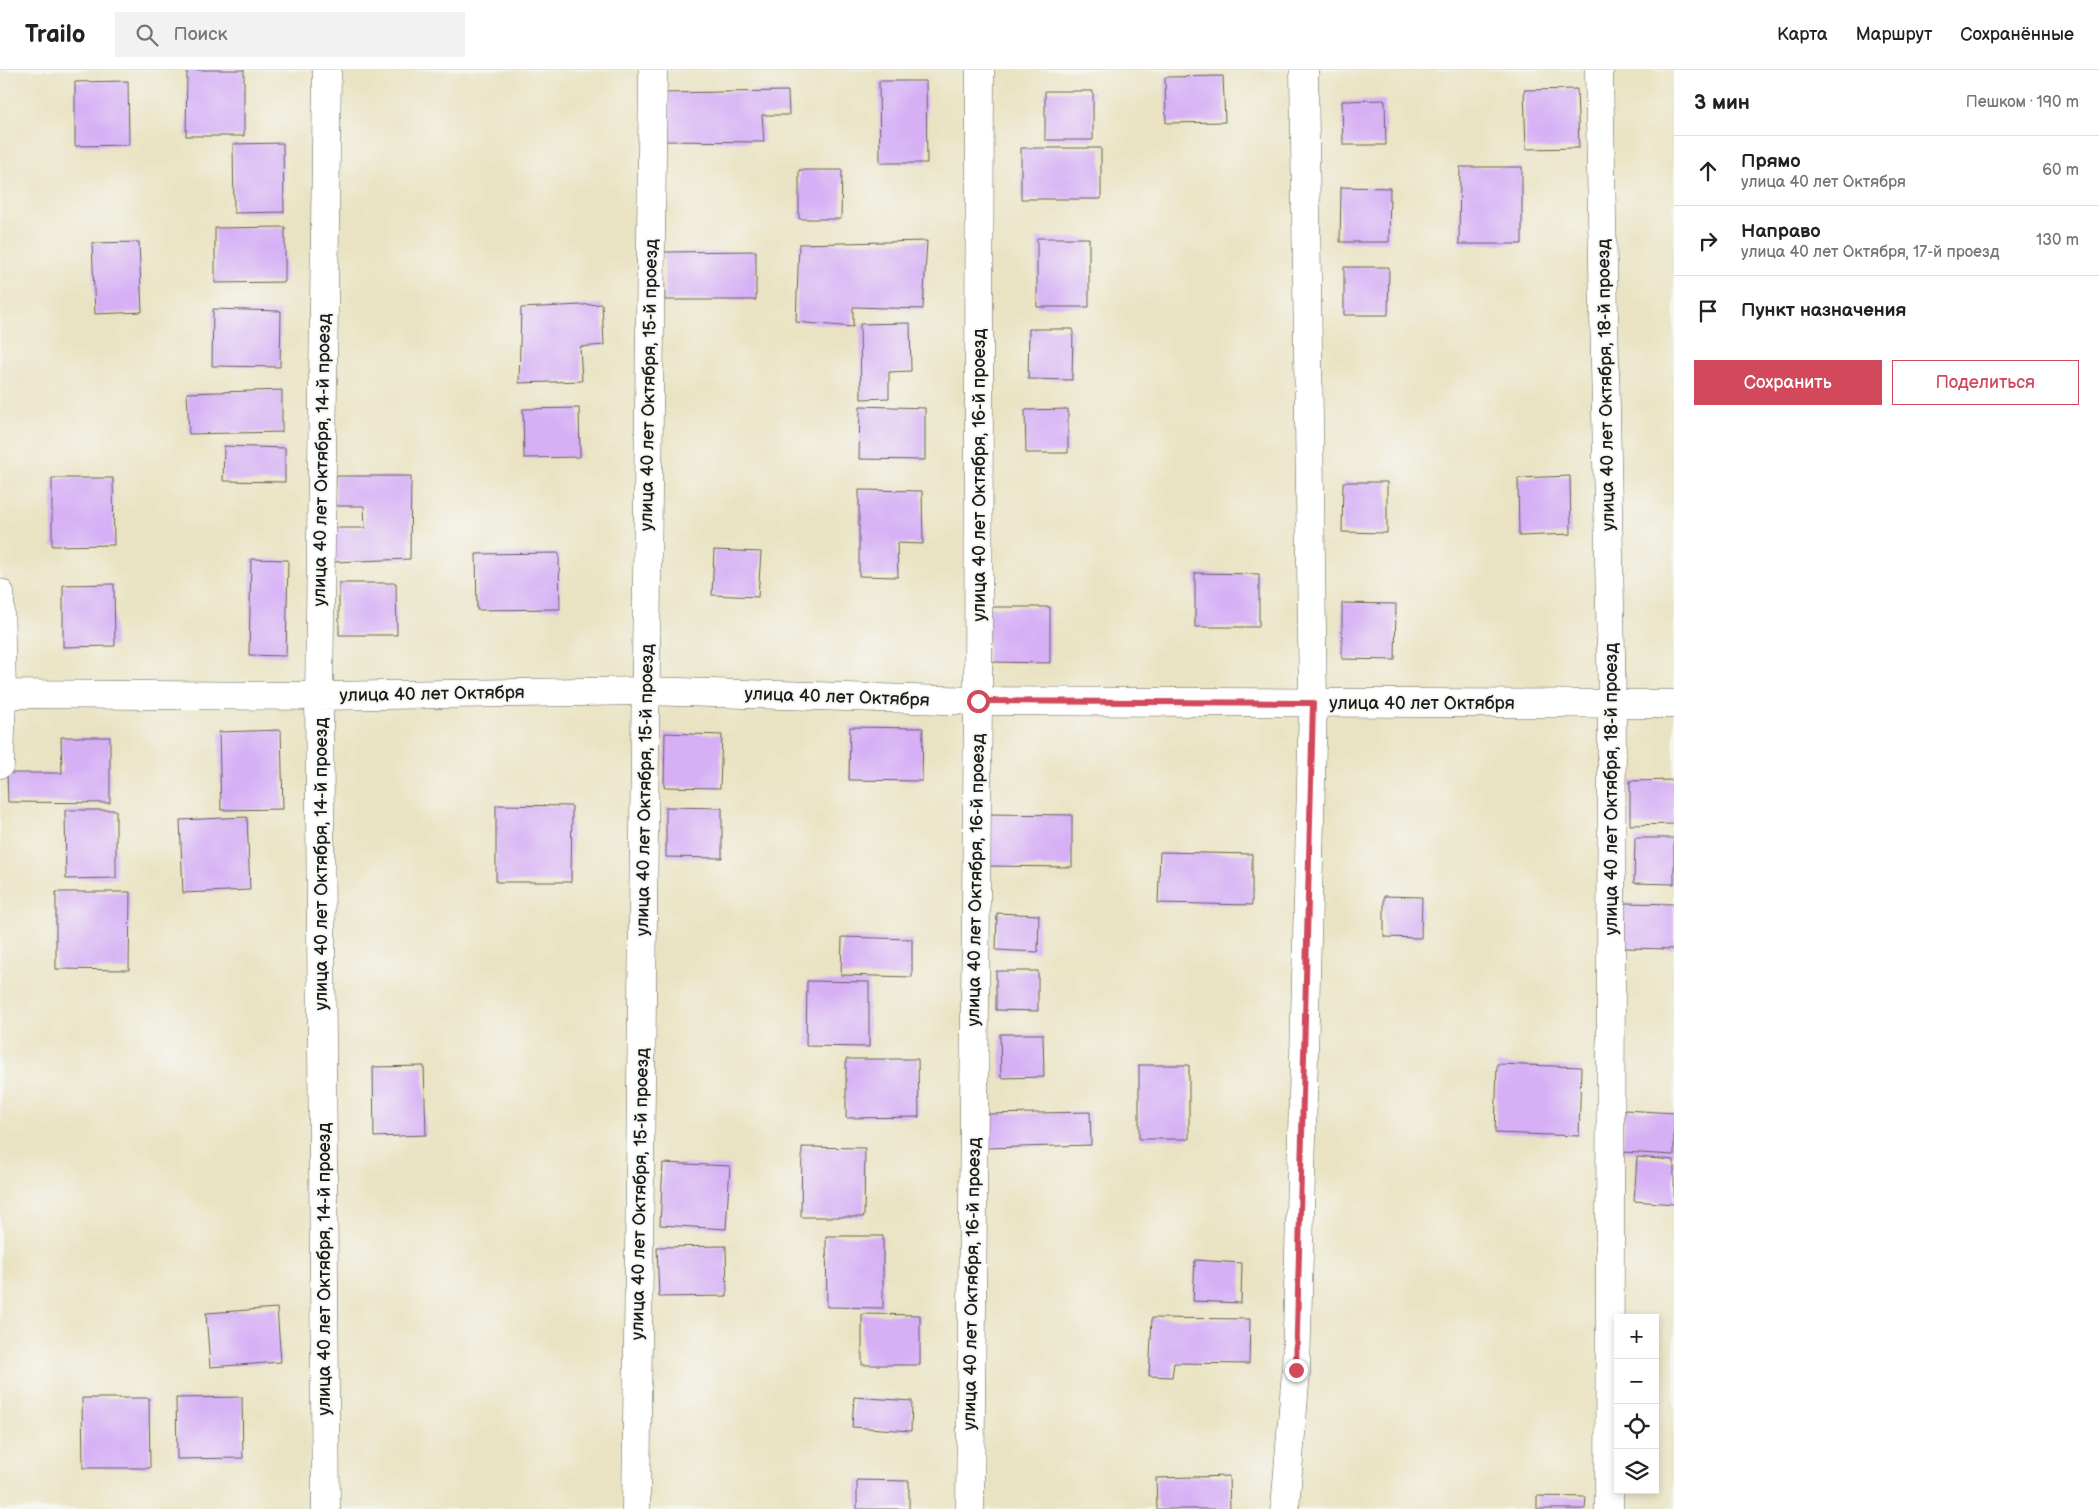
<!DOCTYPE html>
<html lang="ru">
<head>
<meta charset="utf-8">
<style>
	:root { --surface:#fff; --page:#f2f2f2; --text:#222; --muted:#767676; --line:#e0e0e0; --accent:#d1495b }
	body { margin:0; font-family:"Balsamiq Sans",sans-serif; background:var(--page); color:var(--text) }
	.controls { position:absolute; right:15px; bottom:15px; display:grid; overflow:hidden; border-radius:0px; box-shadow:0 2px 8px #0003 }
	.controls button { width:45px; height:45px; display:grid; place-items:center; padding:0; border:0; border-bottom:1px solid var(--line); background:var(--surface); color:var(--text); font:25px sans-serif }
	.stop { position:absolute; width:15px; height:15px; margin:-11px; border:4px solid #d1495b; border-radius:50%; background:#fff }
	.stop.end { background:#d1495b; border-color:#fff; box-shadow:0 1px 5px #0008 }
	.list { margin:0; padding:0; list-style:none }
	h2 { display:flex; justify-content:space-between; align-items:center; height:65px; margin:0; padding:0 20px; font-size:21px }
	h2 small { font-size:16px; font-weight:400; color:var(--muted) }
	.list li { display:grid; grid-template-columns:32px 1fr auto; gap:15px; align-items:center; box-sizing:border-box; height:70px; padding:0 20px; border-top:1px solid var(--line) }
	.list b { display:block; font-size:19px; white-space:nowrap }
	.list p { margin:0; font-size:16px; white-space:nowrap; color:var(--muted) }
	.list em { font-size:16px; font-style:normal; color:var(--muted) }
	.actions { display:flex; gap:10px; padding:15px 20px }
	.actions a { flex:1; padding:11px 0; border:1px solid var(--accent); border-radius:0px; text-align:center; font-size:18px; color:var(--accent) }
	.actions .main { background:var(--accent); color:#fff }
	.icon { flex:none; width:28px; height:28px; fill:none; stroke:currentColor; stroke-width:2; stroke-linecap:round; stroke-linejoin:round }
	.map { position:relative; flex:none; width:1674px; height:1439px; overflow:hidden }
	header { display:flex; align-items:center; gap:30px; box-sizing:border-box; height:70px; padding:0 25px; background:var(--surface); border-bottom:1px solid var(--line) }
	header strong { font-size:24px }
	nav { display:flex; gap:28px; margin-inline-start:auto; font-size:18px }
	.search { width:350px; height:45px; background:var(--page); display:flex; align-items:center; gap:12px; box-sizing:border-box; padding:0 18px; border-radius:0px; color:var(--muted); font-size:19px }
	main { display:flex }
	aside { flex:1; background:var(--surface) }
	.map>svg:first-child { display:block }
	.building { fill:#d6aff5 }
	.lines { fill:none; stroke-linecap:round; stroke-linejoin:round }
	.minor-casing { stroke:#646256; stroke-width:29 }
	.minor { stroke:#fff; stroke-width:28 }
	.route { stroke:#d1495b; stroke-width:6 }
	.labels { text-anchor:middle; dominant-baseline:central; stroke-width:4; stroke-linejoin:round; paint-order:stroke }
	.street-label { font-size:18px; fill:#1c1c1c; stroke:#f6f6f2 }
</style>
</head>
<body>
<header>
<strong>Trailo</strong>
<div class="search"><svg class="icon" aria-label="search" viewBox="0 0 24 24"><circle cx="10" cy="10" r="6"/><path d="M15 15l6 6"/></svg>Поиск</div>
<nav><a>Карта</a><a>Маршрут</a><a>Сохранённые</a></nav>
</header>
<main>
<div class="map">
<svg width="1674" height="1439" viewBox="0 0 1674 1439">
	<rect width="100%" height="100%" fill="#f6f6f2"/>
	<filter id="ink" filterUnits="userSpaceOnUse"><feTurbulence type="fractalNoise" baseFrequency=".02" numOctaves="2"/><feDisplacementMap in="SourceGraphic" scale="10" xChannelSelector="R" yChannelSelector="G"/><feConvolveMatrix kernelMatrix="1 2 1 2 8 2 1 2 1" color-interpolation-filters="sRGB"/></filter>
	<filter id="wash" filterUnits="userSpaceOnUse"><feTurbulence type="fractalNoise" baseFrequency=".0096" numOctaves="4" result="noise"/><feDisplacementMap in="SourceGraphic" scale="20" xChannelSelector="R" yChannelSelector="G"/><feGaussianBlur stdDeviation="1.12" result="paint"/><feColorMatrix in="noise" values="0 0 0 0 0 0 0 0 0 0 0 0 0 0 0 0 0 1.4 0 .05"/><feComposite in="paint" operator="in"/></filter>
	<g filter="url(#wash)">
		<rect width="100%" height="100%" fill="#eae3c3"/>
		<g id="blocks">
			<path class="building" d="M187,0H244V66H186Z
				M1223,6L1225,52L1166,53L1165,7Z
				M128,11L129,75L75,76V12Z
				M879,11H926L927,93H880Z
				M1577,19L1579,78L1526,79L1524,20Z
				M788,21L789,45H762L764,72L661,71V23Z
				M1045,21H1093V70H1045Z
				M1385,30L1386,75H1343L1342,31Z
				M283,73L284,142L234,143L233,74Z
				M1021,78H1101V129H1021Z
				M1460,97H1522V174H1459Z
				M799,100H842L841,149H799Z
				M1341,117L1390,118L1389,172H1340Z
				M285,157V212L215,213V158Z
				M1037,168H1089V237H1037Z
				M927,171L923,239L853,237V257L796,252L799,174Z
				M139,172L142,242L95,244L92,173Z
				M756,181V230H665L664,182Z
				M1344,197H1389L1388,245H1344Z
				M602,234L604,275L580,277L582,311L519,313L521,238Z
				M213,239L281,241L280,297L212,296Z
				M910,253L911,301L889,302V328L861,329L860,254Z
				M1029,259H1073L1072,310L1028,309Z
				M282,320V362L189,364L187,323Z
				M860,336L925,338V390L859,389Z
				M579,338L580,387L524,388L523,339Z
				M1068,339V383H1026L1025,340Z
				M224,376L285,378V412L223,411Z
				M336,406H411L410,489L334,492V458H365L364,436H335Z
				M1570,406L1571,464L1519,466L1518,408Z
				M52,408H113L114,475L52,476Z
				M1343,412H1387V463L1342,462Z
				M859,420L922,421L923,474L897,473L898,507L859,506Z
				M714,480L761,482L758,527L712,525Z
				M559,483L560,539L477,540L476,484Z
				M251,489L288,490L286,586L249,585Z
				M1195,503L1259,504V557H1195Z
				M339,513H396L397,565H339Z
				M114,514L115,576L63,577V515Z
				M1342,533L1396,534L1395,590L1342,589Z
				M988,537H1050V593L988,592Z
				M850,657L923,658L922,711L849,710Z
				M281,660L283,739L221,740L219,662Z
				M665,663L722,665L720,718L664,717Z
				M61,667H110V733L8,732L7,703H62Z
				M1674,710V754L1630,755V711Z
				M496,735L572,736L571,812H496Z
				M666,737L722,738V788L666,787Z
				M65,740H116V808L66,809Z
				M987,744L1072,745V797L986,796Z
				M247,747L250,820L183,823L180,750Z
				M1635,768H1674V814L1634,813Z
				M1160,782L1252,784V835L1158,833Z
				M56,822H130L129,900L56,899Z
				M1384,826L1422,827L1421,868L1384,867Z
				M1624,833L1674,834V879L1624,878Z
				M997,843L1039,845L1038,882L996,880Z
				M842,867L912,869V907L841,905Z
				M996,901H1038V941L996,940Z
				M807,911L869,912V977L806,976Z
				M1000,964H1043L1044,1007L1001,1008Z
				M846,989H918L919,1047L846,1048Z
				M1497,994L1581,997L1579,1066L1495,1063Z
				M1139,995H1189V1069H1139Z
				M424,996L426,1065L374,1067L373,997Z
				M1625,1040L1674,1043V1085L1623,1082Z
				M1090,1042L1091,1075L986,1078V1044Z
				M802,1077L865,1078L864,1147H801Z
				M1637,1087L1674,1090V1134L1634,1131Z
				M663,1093L730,1096L726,1159L660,1155Z
				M826,1166H883V1238L827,1237Z
				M726,1176L727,1226L659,1227L657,1177Z
				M1195,1190L1242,1193L1241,1233L1193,1231Z
				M277,1238L281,1292L210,1297L206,1243Z
				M862,1244L920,1245V1295H862Z
				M1152,1248L1250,1249L1249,1294L1174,1293L1172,1307L1149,1306Z
				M242,1327L243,1388L177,1389L176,1328Z
				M854,1327L912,1331L911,1361L852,1357Z
				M82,1328H149L150,1398H83Z
				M1229,1406L1230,1439H1157L1156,1408Z
				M857,1410L909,1411V1439H857Z
				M1537,1426L1586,1427L1585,1439H1537Z"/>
		</g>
	</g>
	<g filter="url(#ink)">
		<use href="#blocks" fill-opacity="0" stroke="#646256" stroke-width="1"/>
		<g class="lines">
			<g class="minor-casing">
				<path id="minor" d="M1599,0L1612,633L1609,1439
					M0,523L2,625L0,694
					M0,624L319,626L646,621L978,631L1674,634
					M326,1439L319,626L327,0
					M636,1439L653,0
					M970,1439L978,631L980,0
					M1285,1439L1296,1301L1313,633L1304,0"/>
			</g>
			<use href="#minor" class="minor"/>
		</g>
	</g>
	<g class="lines" filter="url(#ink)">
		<path class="route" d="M978,631L1313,633L1296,1300"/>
	</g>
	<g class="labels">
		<g class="street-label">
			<text transform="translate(649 315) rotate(-89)">улица 40 лет Октября, 15-й проезд</text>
			<text transform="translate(1606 315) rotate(-91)">улица 40 лет Октября, 18-й проезд</text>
			<text transform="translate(322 390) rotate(-89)">улица 40 лет Октября, 14-й проезд</text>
			<text transform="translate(979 405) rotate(-90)">улица 40 лет Октября, 16-й проезд</text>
			<text transform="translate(432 624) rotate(-1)">улица 40 лет Октября</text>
			<text transform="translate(837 627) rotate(2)">улица 40 лет Октября</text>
			<text x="1422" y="633">улица 40 лет Октября</text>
			<text transform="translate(1611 719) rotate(-90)">улица 40 лет Октября, 18-й проезд</text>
			<text transform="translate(645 720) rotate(-89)">улица 40 лет Октября, 15-й проезд</text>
			<text transform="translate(321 794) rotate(-90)">улица 40 лет Октября, 14-й проезд</text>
			<text transform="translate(976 810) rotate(-89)">улица 40 лет Октября, 16-й проезд</text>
			<text transform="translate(640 1124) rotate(-89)">улица 40 лет Октября, 15-й проезд</text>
			<text transform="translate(324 1199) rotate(-90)">улица 40 лет Октября, 14-й проезд</text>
			<text transform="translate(972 1214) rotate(-89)">улица 40 лет Октября, 16-й проезд</text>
		</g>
	</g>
</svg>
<div class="controls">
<button>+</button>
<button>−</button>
<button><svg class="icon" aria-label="locate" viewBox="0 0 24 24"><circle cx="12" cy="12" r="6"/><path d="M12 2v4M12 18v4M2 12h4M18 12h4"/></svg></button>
<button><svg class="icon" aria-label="layers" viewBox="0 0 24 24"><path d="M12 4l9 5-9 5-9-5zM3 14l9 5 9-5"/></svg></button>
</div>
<div class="stop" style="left:978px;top:631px"></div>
<div class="stop end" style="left:1296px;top:1300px"></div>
</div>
<aside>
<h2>3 мин<small>Пешком · 190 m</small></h2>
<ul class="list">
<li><svg class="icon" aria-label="ahead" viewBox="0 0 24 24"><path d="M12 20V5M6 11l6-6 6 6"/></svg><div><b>Прямо</b><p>улица 40 лет Октября</p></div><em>60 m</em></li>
<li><svg class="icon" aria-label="right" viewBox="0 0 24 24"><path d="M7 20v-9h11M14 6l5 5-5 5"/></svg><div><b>Направо</b><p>улица 40 лет Октября, 17-й проезд</p></div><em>130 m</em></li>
<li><svg class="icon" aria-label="arrive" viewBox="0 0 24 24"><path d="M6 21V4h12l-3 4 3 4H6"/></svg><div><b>Пункт назначения</b></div></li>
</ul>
<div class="actions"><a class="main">Сохранить</a><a>Поделиться</a></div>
</aside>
</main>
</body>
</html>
